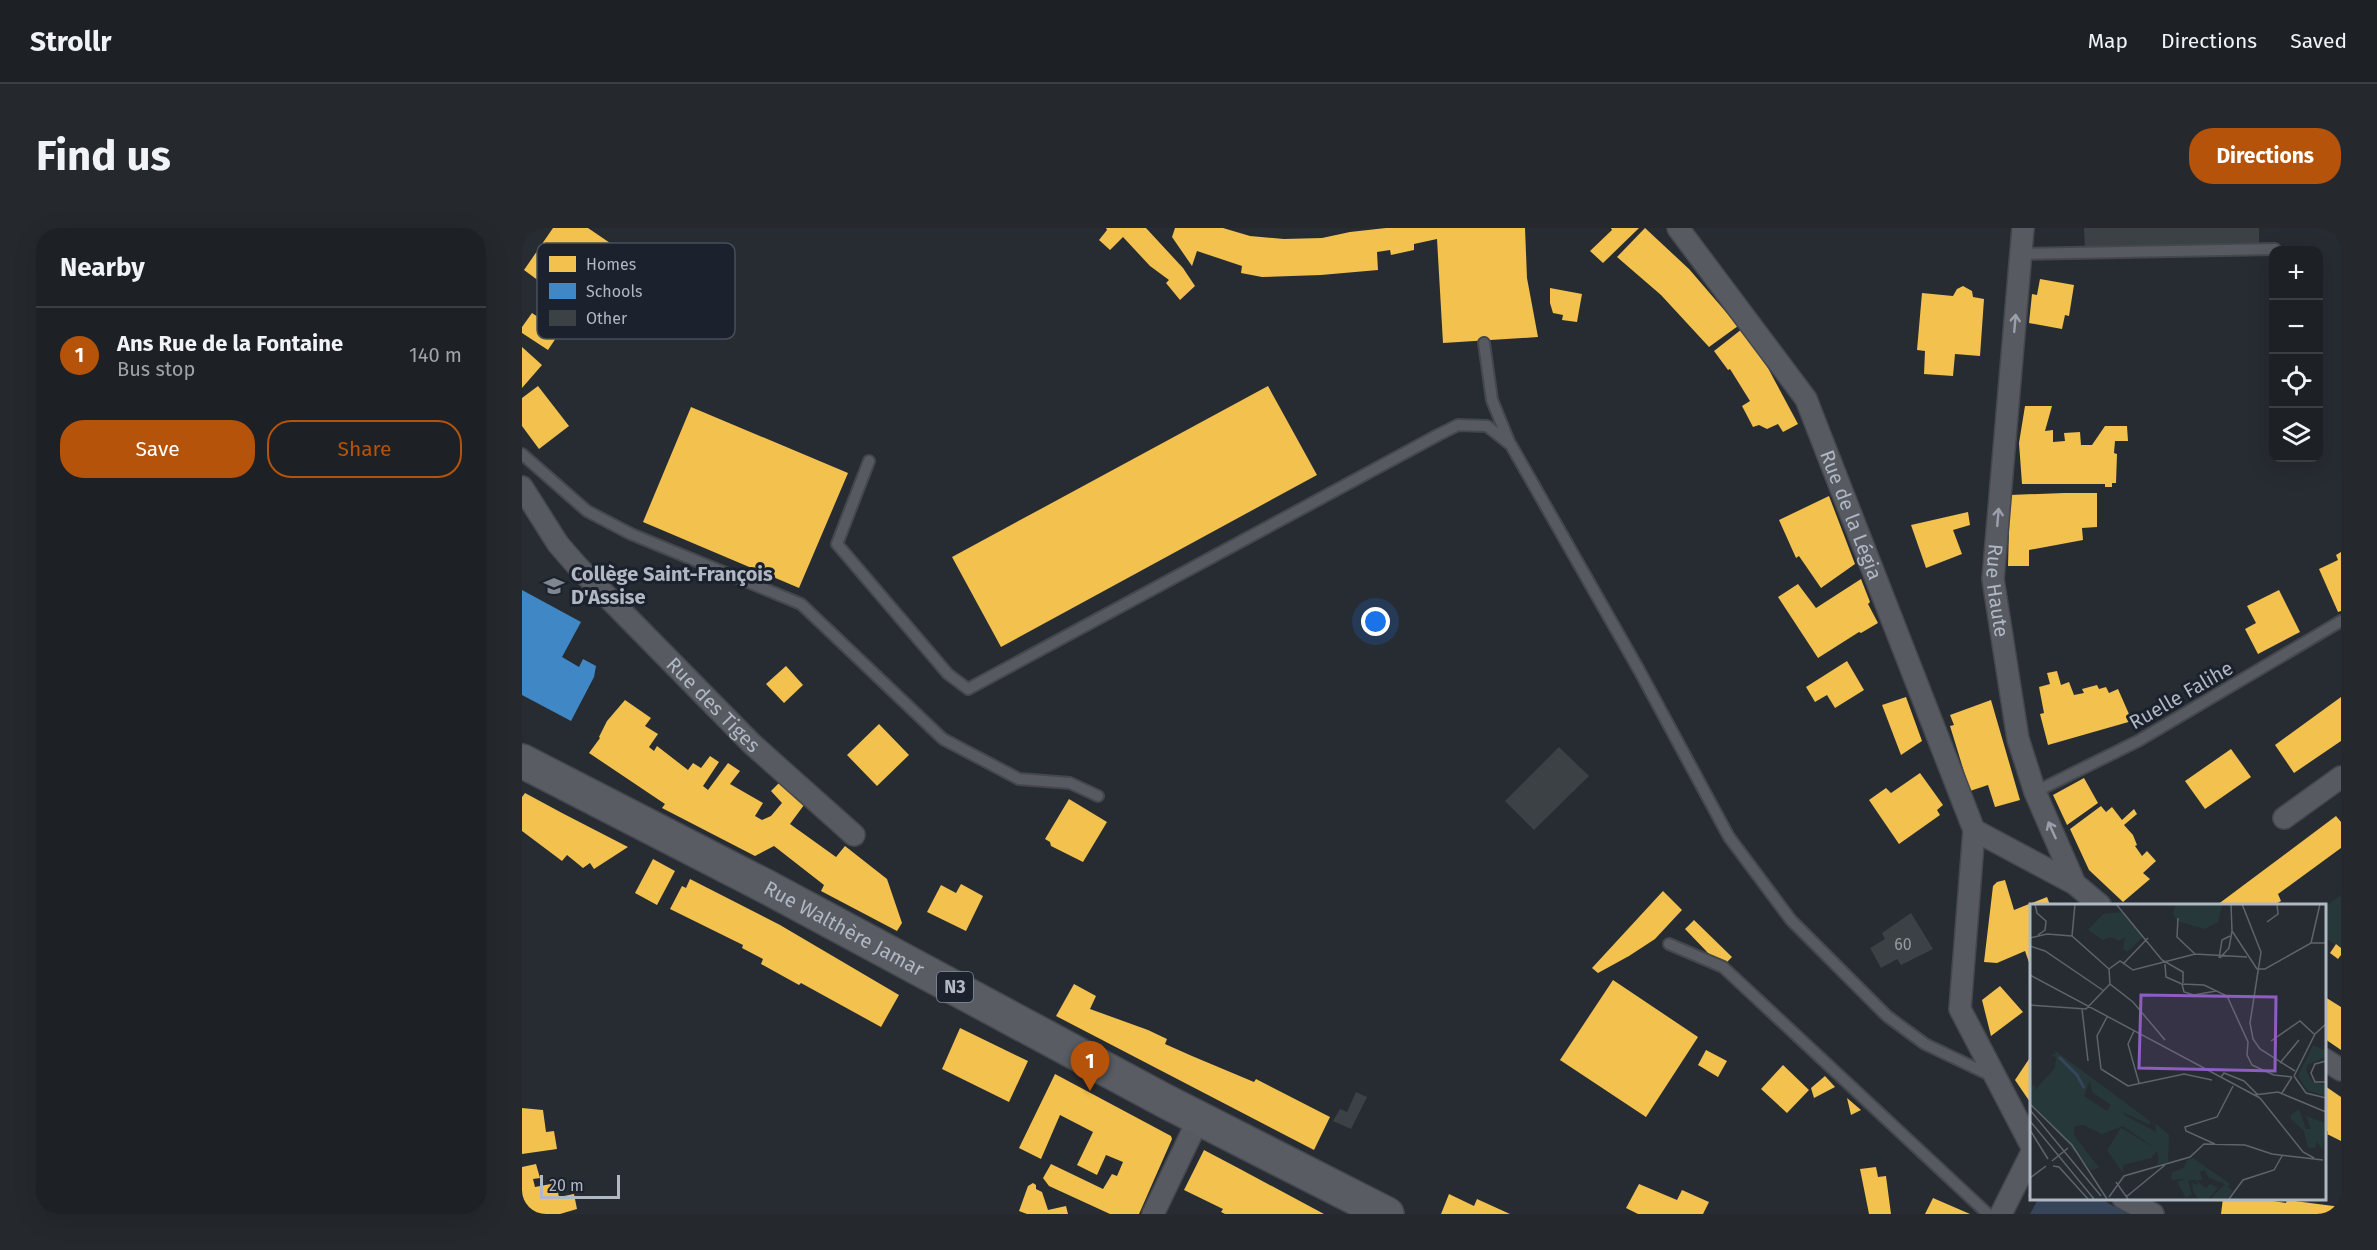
<!DOCTYPE html>
<html lang="en">
<head>
<meta charset="utf-8">
<style>
	:root { --surface:#1d2126; --page:#25292e; --text:#f1f3f6; --muted:#a0a3a7; --line:#3b3e43; --accent:#b45309 }
	body { margin:0; font-family:"Fira Sans",sans-serif; background:var(--page); color:var(--text) }
	.controls { position:absolute; right:18px; top:18px; display:grid; overflow:hidden; border-radius:12px; box-shadow:0 6px 24px #0002 }
	.controls button { width:54px; height:54px; display:grid; place-items:center; padding:0; border:0; border-bottom:2px solid var(--line); background:var(--surface); color:var(--text); font:30px sans-serif }
	.scale { position:absolute; left:18px; bottom:15px; width:80px; box-sizing:border-box; padding-left:6px; border:3px solid #b0b8c4; border-top:0; font-size:16px; line-height:21px; white-space:nowrap; color:#b0b8c4; -webkit-text-stroke:4px #1b222d; paint-order:stroke }
	.you { position:absolute; left:854px; top:394px; width:21px; height:21px; margin:-15px; border:4px solid #fff; border-radius:50%; background:#1a73e8; box-shadow:0 0 0 9px #1a73e833 }
	.badge { display:grid; place-items:center; width:39px; height:39px; border-radius:50%; background:var(--accent); color:#fff; font-size:20px; font-weight:700 }
	.pin { position:absolute; translate:-50% -50px; filter:drop-shadow(0 2px 3px #0008) }
	.pin::after { content:''; position:absolute; top:32px; width:21px; height:18px; background:inherit; clip-path:polygon(0 0,100% 0,50% 100%) }
	.list { margin:0; padding:0; list-style:none }
	h2 { display:flex; justify-content:space-between; align-items:center; height:78px; margin:0; padding:0 24px; font-size:26px }
	h2 small { font-size:20px; font-weight:400; color:var(--muted) }
	.list li { display:grid; grid-template-columns:39px 1fr auto; gap:18px; align-items:center; box-sizing:border-box; height:96px; padding:0 24px; border-top:2px solid var(--line) }
	.list b { display:block; font-size:22px; white-space:nowrap }
	.list p { margin:0; font-size:20px; white-space:nowrap; color:var(--muted) }
	.list em { font-size:20px; font-style:normal; color:var(--muted) }
	.actions { display:flex; gap:12px; padding:18px 24px }
	.actions a { flex:1; padding:14px 0; border:2px solid var(--accent); border-radius:24px; text-align:center; font-size:21px; color:var(--accent) }
	.actions .main { background:var(--accent); color:#fff }
	.icon { flex:none; width:33px; height:33px; fill:none; stroke:currentColor; stroke-width:2; stroke-linecap:round; stroke-linejoin:round }
	.map { position:relative; flex:none; width:1819px; height:986px; overflow:hidden; border-radius:24px }
	header { display:flex; align-items:center; gap:36px; box-sizing:border-box; height:84px; padding:0 30px; background:var(--surface); border-bottom:2px solid var(--line) }
	header strong { font-size:28px }
	nav { display:flex; gap:33px; margin-inline-start:auto; font-size:21px }
	.intro { display:flex; align-items:center; justify-content:space-between; box-sizing:border-box; height:144px; padding:0 36px }
	h1 { margin:0; font-size:42px }
	.button { padding:15px 27px; border-radius:24px; background:var(--accent); color:#fff; font-size:21px; font-weight:700 }
	main { display:flex; gap:36px; padding:0 36px }
	aside { flex:1; background:var(--surface); border-radius:24px; box-shadow:0 6px 24px #0002 }
	.map>svg:first-child { display:block }
	.green { fill:#27383a }
	.water { fill:#36455a }
	.homes { fill:#f2c14e }
	.schools { fill:#3f88c5 }
	.building { fill:#3c4146 }
	.lines { fill:none; stroke-linecap:round; stroke-linejoin:round }
	.lane-casing { stroke:#44484d; stroke-width:14 }
	.street-casing { stroke:#44484d; stroke-width:24 }
	.primary-casing { stroke:#44484f; stroke-width:36 }
	.lane { stroke:#575a61; stroke-width:10 }
	.street { stroke:#575a61; stroke-width:21 }
	.primary { stroke:#595d63; stroke-width:33 }
	.oneway { stroke:#9aa0ab }
	.labels { text-anchor:middle; dominant-baseline:central; stroke-width:6; stroke-linejoin:round; paint-order:stroke }
	.number-label { font-size:16px; fill:#939aa4 }
	.shield { fill:#1b222d; stroke:#838b97; stroke-width:1.5 }
	.shield-label { font-size:18px; font-weight:bold; fill:#b0b8c4 }
	.street-label { font-size:20px; fill:#b0b8c4; stroke:#1b222d }
	.poi-label { font-size:20px; font-weight:bold; fill:#b0b8c4; stroke:#1b222d; text-anchor:start }
	.inset-river { fill:none; stroke:#36455a; stroke-width:3 }
	.inset-road { fill:none; stroke:#5e646c; stroke-width:1.5 }
	.view { fill:#8e5dc1; fill-opacity:0.15; stroke:#8e5dc1; stroke-width:3 }
	.inset-edge { fill:none; stroke:#b0b8c4; stroke-width:3 }
	.key { fill:#1b222d; stroke:#484f5a; stroke-width:1.5 }
	.key-label { font-size:16px; fill:#b0b8c4 }
</style>
</head>
<body>
<header>
<strong>Strollr</strong>
<nav><a>Map</a><a>Directions</a><a>Saved</a></nav>
</header>
<div class="intro"><h1>Find us</h1><a class="button">Directions</a></div>
<main>
<aside>
<h2>Nearby<small></small></h2>
<ul class="list">
<li><span class="badge">1</span><div><b>Ans Rue de la Fontaine</b><p>Bus stop</p></div><em>140 m</em></li>
</ul>
<div class="actions"><a class="main">Save</a><a>Share</a></div>
</aside>
<div class="map">
<svg width="1819" height="986" viewBox="0 0 1819 986">
	<rect width="100%" height="100%" fill="#272c32"/>
	<path class="green" d="M1819,667V720L1803,710V679Z"/>
	<path class="water" d="M1510,959V970H1577L1606,986H1508L1515,973L1506,968Z"/>
	<path class="homes" d="M31,0H66L91,17L70,46L41,27L21,56L2,42Z
		M584,0H624L661,40L673,58L658,72L644,55L647,52L628,38L601,9L588,22L577,12L585,2Z
		M653,0H701L728,8L762,11L800,10L828,4L864,0H1003L1005,50L1016,109L921,115L915,11L892,16V22L869,27L868,22L855,24L856,42L799,47L740,49L719,45L720,38L675,23L670,38L650,9Z
		M1089,0H1117L1081,35L1068,23L1090,2Z
		M1123,0L1167,41L1216,98L1187,119L1139,67L1095,29Z
		M1518,51L1552,57L1547,88L1543,87L1540,101L1507,95L1510,66L1515,67Z
		M1441,58L1450,63L1451,69L1462,71L1458,128L1433,126L1431,148L1402,146L1403,123L1395,122L1400,65L1431,68L1435,61Z
		M1028,60L1060,66L1055,94L1040,92L1041,87L1031,85L1028,75Z
		M10,85L38,104L26,122L0,105V99Z
		M1220,101L1246,140L1276,196L1261,204L1256,196L1245,201L1237,197L1231,199L1220,178L1228,173L1208,141L1206,142L1192,123Z
		M0,119L20,137L0,160Z
		M16,158L47,198L17,221L0,198V170Z
		M746,158L795,247L479,419L430,329Z
		M1503,178H1530L1523,203L1531,202V214L1543,213L1542,205L1558,204L1559,217H1570L1583,198H1605L1606,213H1593L1592,225L1595,226L1594,255H1590V259H1583V256H1500L1497,215Z
		M169,179L326,245L277,360L121,294Z
		M1542,265H1575V299L1560,300L1561,312L1507,322V338H1486L1488,267Z
		M1307,268L1333,336L1299,360L1277,328L1274,330L1257,292Z
		M1446,284L1448,297L1431,302L1440,326L1404,340L1389,297Z
		M1819,324V383L1816,384L1797,341L1816,332L1814,327Z
		M1339,351L1348,374L1346,376L1356,395L1339,405L1337,404L1296,430L1256,369L1276,356L1294,380Z
		M1757,362L1778,404L1736,426L1723,401L1734,395L1725,378Z
		M1325,433L1342,462L1313,480L1305,467L1293,474L1284,459Z
		M264,438L281,457L262,475L244,456Z
		M1535,443L1539,457L1547,454L1552,467L1562,465L1560,461L1575,457L1577,461L1584,459L1587,465L1596,461L1610,493L1526,517L1518,486L1522,485L1517,459L1528,456L1525,445Z
		M1384,469L1400,513L1379,527L1360,477Z
		M1819,469V513L1772,545L1753,517Z
		M103,472L129,490L123,498L136,506L127,519L132,523L135,518L166,542L171,535L179,540L188,528L197,534L181,558L186,562L206,535L218,543L208,556L241,575L233,588L240,592L249,588L260,575L249,563L257,555L269,565L282,577L268,596L314,629L323,618L365,651L380,695L375,703L299,663L302,657L252,618L233,628L140,580L143,576L67,525L78,510L77,509L85,493Z
		M1469,472L1498,572L1473,579L1466,557L1448,563L1428,498L1432,497L1428,487Z
		M357,496L387,527L355,558L325,527Z
		M1709,521L1729,549L1683,581L1663,553Z
		M1398,545L1421,577L1415,582L1418,587L1377,616L1347,572L1364,560L1369,565Z
		M1562,550L1576,575L1545,597L1531,567Z
		M3,565L40,585L106,619L72,641L68,635L61,640L45,627L40,633L0,603V569Z
		M547,571L585,594L561,634L529,618L528,614L523,611Z
		M1579,578L1584,584L1590,579L1600,592L1612,581L1615,586L1602,597L1611,607L1615,617L1613,618L1620,628L1625,623L1634,633L1621,645L1628,651L1601,674L1567,642L1548,601Z
		M1814,588L1819,594V620L1756,666L1759,673L1752,677H1695Z
		M131,631L153,643L135,677L113,665Z
		M168,651L258,697L377,767L359,799L279,755L277,757L239,736L241,731L220,720L221,717L148,681L160,658L164,660Z
		M1483,652L1492,682L1525,669L1528,677H1510V743L1503,723L1475,735L1462,734L1471,658L1475,654Z
		M439,656L461,668L444,703L405,684L419,657L434,665Z
		M1141,663L1160,682L1133,711L1107,728L1076,745L1070,740Z
		M1172,692L1210,729L1205,734L1188,727L1163,701Z
		M1814,716L1819,720V727L1816,731L1808,725Z
		M1091,752L1176,809L1124,889L1038,832Z
		M552,756L574,768L568,781L626,802L645,811L643,816L670,828L732,854L734,851L808,889L792,922L534,788Z
		M1478,758L1501,784L1469,808L1460,772Z
		M1803,769L1819,779V822L1803,811Z
		M438,800L506,833L487,874L420,841Z
		M1184,822L1205,833L1196,849L1176,837Z
		M1507,831L1510,832V877L1493,852Z
		M1261,837L1287,862L1265,885L1239,861Z
		M533,846L649,908L650,911L617,986H588L527,958L521,950L529,936L581,961L590,946L595,948L601,934L584,927L575,947L555,937L571,904L538,887L519,931L497,920Z
		M1303,848L1313,859L1292,870L1289,860Z
		M1803,858L1819,869V913L1805,906L1806,904L1803,902Z
		M1325,870L1339,882L1329,887Z
		M0,880L21,882L24,904L32,903L35,921L0,926Z
		M682,922L718,941L802,986H703L699,984L701,981L662,962Z
		M14,936L18,950L11,951L13,959L34,955L37,969L52,966L55,981L38,986H0V939Z
		M1354,939L1356,949L1364,948L1369,986H1347L1338,941Z
		M511,955L514,957V961L520,964L526,982L544,978L546,986H505L497,983L506,958Z
		M1117,956L1155,972L1160,962L1187,974L1181,986H1116L1104,980Z
		M927,966L952,978L955,971L988,986H919Z
		M1411,970L1448,986H1403Z
		M1701,970H1745V972L1764,975L1765,972L1819,979V986H1699Z"/>
	<path class="schools" d="M0,362L59,394L40,429L57,439L61,431L74,438L72,449L49,493L0,467Z"/>
	<path class="building" d="M1562,0H1737V15L1563,22Z
		M1037,519L1067,548L1012,602L983,573Z
		M1389,685L1411,721L1379,737L1375,731L1359,740L1348,720L1363,711L1360,705Z
		M834,864L845,869L829,901L811,893L818,881L825,884Z"/>
	<g class="lines">
		<g class="lane-casing">
			<path id="lane" d="M1499,26L1753,21
				M962,115L970,172L988,216
				M0,226L65,283L109,306L279,376L421,511L497,551L548,555L576,568
				M347,233L315,316L426,446L446,461L916,207L936,197L965,198L989,217L1117,442L1207,609L1269,692L1365,788L1403,816L1470,848
				M1513,564L1616,513L1819,393
				M1147,716L1201,739L1466,986"/>
		</g>
		<g class="street-casing">
			<g id="street">
				<path id="s1" d="M1156,0L1284,171L1452,602L1438,781L1510,919"/>
				<path id="s2" d="M1501,0L1471,351L1496,511L1513,564L1553,656L1578,677"/>
				<path id="s3" d="M0,259L36,316L56,339L230,516L332,607"/>
				<path d="M1762,590L1819,549"/>
				<path d="M1452,602L1553,656"/>
				<path d="M1802,831L1819,842"/>
				<path d="M1601,970L1631,986"/>
				<path d="M631,986L677,890"/>
				<path d="M1479,986L1510,924"/>
			</g>
		</g>
		<g class="primary-casing">
			<g id="primary">
				<path id="s4" d="M0,533L245,659L643,873L865,986"/>
			</g>
		</g>
		<use href="#lane" class="lane"/>
		<use href="#street" class="street"/>
		<use href="#primary" class="primary"/>
	</g>
	<defs><path id="oneway-shaft" d="M-6 0H5M1.5-3L5.5 0L1.5 3" fill="none" stroke-width="1.6" stroke-linecap="round" stroke-linejoin="round" transform="scale(1.5)"/></defs>
	<g class="oneway">
		<use href="#oneway-shaft" transform="translate(1493 95) rotate(-85)"/>
		<use href="#oneway-shaft" transform="translate(1476 289) rotate(-85)"/>
		<use href="#oneway-shaft" transform="translate(1530 602) rotate(-114)"/>
	</g>
	<defs>
		<g id="school-bare" transform="scale(1.62)"><path d="M0-5L7-2L0 1L-7-2ZM-4 1L0 2.5L4 1V4Q0 6-4 4Z" fill="#808791" stroke="#1b222d" stroke-width="2.5" paint-order="stroke"/></g>
	</defs>
	<g fill-rule="evenodd">
		<use href="#school-bare" x="32" y="358"/>
	</g>
	<g class="labels">
		<g class="number-label">
			<text x="1381" y="716">60</text>
		</g>
		<rect class="shield" x="415" y="744" width="36" height="30" rx="4.5"/>
		<g class="shield-label">
			<text x="433" y="759">N3</text>
		</g>
		<g class="street-label">
			<text stroke="none"><textPath href="#s1" startOffset="338">Rue de la Légia</textPath></text>
			<text stroke="none"><textPath href="#s2" startOffset="364">Rue Haute</textPath></text>
			<text transform="translate(1659 467) rotate(-30)">Ruelle Falihe</text>
			<text stroke="none"><textPath href="#s3" startOffset="291">Rue des Tiges</textPath></text>
			<text stroke="none"><textPath href="#s4" startOffset="363">Rue Walthère Jamar</textPath></text>
		</g>
		<g class="poi-label">
			<text x="49" y="346">Collège Saint-François<tspan x="49" dy="23">D'Assise</tspan></text>
		</g>
	</g>
	<g transform="translate(1508 676)">
		<rect width="296" height="296" fill="#272c32"/>
		<path d="M146,0H192V2L188,18L175,25L147,17L143,9ZM93,8L113,33L97,48L93,45L95,33L89,37L80,33L73,36L58,26L73,10ZM283,141L293,146L295,142V153L277,161L276,167L283,178L295,181V192L277,186L268,172ZM23,145L120,217V221L93,208L96,212L126,228L125,219L139,231L138,258L126,261L129,255L127,247L121,254L93,261V269L77,246L91,224L125,244L93,222L72,230L54,221L44,222V231L69,264L61,266L0,198V182L6,181L5,186L25,164L26,153L20,151L26,150ZM60,176L62,188L81,201L77,207L54,192ZM269,205L276,225H281L276,212L295,219L293,246L287,238L285,244H278L274,227L261,215V211ZM163,254L200,280L198,283L203,287L197,295H180L195,280L178,273L175,266L170,268L172,275L167,277L176,284L180,280L188,284L178,295H168L163,287L162,279L169,281L166,276H158L162,290L156,294L147,278L155,275L141,276L142,268L154,264L157,256Z" fill="#27383a" fill-rule="evenodd"/>
		<path class="inset-river" d="M29,153L47,171L54,184"/>
		<path class="inset-road" d="M5,0L7,9L16,17L15,26L8,31M45,0L42,32L79,65M86,0L132,56L153,68V79M201,0L202,27L227,65M212,0L231,48L220,119L223,135L230,145L265,167M148,14L147,33L165,50M237,18L248,10L247,0M0,34L17,30L42,32M281,39L290,0M0,42L15,47L74,87M189,54L192,36L200,32M190,54L199,44L202,27M93,60L118,34M135,60L136,73L152,80M79,65L90,57L103,66L165,50L217,53M79,65L80,80L103,98L135,136M227,65H235L281,39H296M0,71L230,194M186,87L164,91L154,88L152,80L174,81L197,92L218,138L217,151L222,161M0,101L56,105L80,80M52,105L58,157M104,127L98,140L109,179M241,137L270,117L284,130M296,157L285,160L281,169L285,178H296M250,159L269,136M222,161L244,171L262,173M71,165L98,182L154,170L182,176M71,165L67,132L77,113M264,172L285,130L296,120M264,172L276,189M191,173L194,169L214,177L228,191M252,189L262,173M276,189L296,194M224,191L248,188L296,208M230,194L273,248L284,254M0,200L42,241L77,295M0,206L71,292M0,217L64,295M0,226L18,255M185,240L156,227L155,223L187,213L203,182M22,257L38,244M23,262L29,263L58,295M0,274L16,262M86,278L98,295M79,293L94,272L160,253L174,240L215,241L242,250L293,256M96,293L135,261M199,295L213,276L244,266L252,252"/>
		<path class="view" d="M111,91L246,93L245,167L109,164Z"/>
		<rect width="296" height="296" class="inset-edge"/>
	</g>
	<rect x="15" y="15" width="198" height="96" rx="9" class="key"/>
	<rect x="27" y="28" width="27" height="16" fill="#f2c14e"/>
	<rect x="27" y="55" width="27" height="16" fill="#3f88c5"/>
	<rect x="27" y="82" width="27" height="16" fill="#3c4146"/>
	<g class="key-label">
		<text x="64" y="42">Homes</text>
		<text x="64" y="69">Schools</text>
		<text x="64" y="96">Other</text>
	</g>
</svg>
<div class="controls">
<button>+</button>
<button>−</button>
<button><svg class="icon" aria-label="locate" viewBox="0 0 24 24"><circle cx="12" cy="12" r="6"/><path d="M12 2v4M12 18v4M2 12h4M18 12h4"/></svg></button>
<button><svg class="icon" aria-label="layers" viewBox="0 0 24 24"><path d="M12 4l9 5-9 5-9-5zM3 14l9 5 9-5"/></svg></button>
</div>
<div class="scale">20 m</div>
<div class="you"></div>
<div class="pin badge" style="left:568px;top:863px">1</div>
</div>
</main>
</body>
</html>
